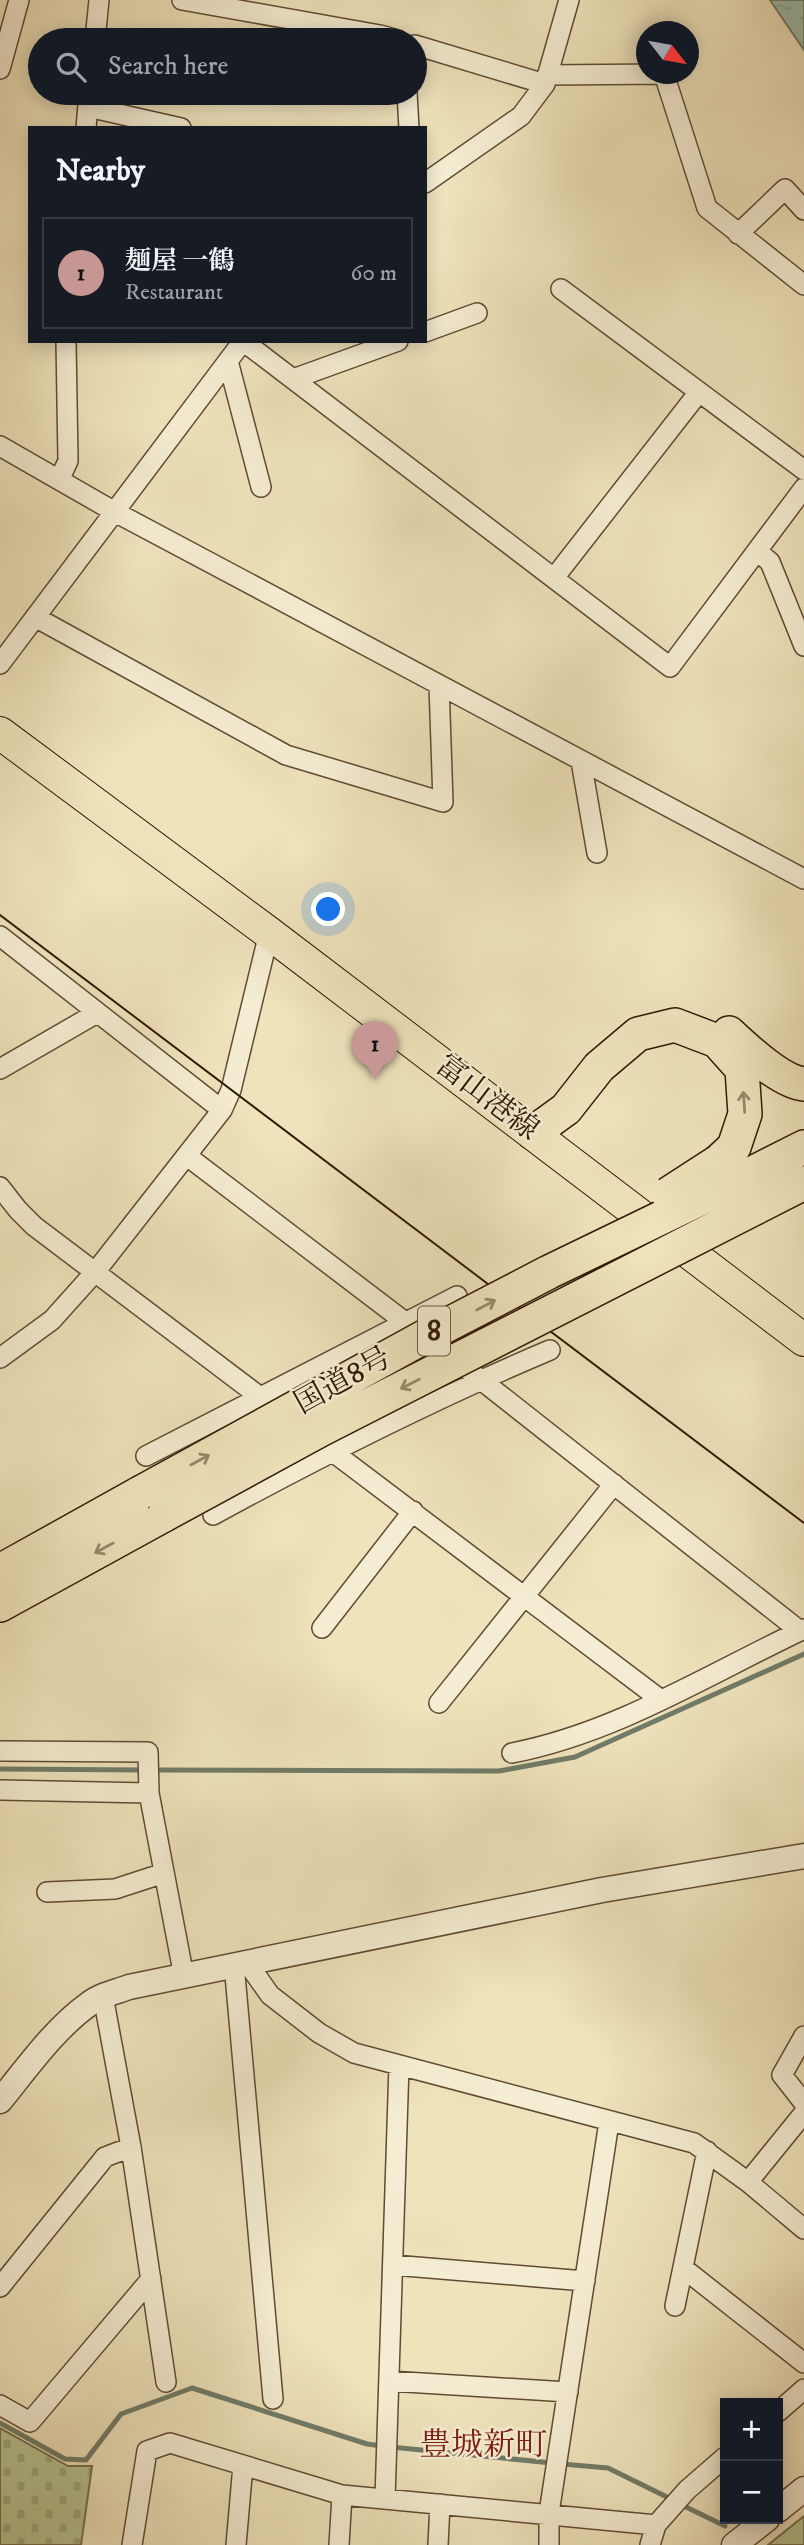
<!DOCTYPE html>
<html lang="en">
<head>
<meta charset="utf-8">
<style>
	:root { --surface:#171b24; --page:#242831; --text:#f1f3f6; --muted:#9ea1a6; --line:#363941; --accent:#c59692 }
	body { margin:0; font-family:"IM FELL DW Pica","Noto Serif JP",serif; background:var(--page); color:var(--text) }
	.controls { position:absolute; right:21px; bottom:21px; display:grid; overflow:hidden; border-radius:0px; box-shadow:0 4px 18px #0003 }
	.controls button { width:63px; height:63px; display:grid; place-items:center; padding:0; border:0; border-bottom:2px solid var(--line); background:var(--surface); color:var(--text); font:35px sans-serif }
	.compass { position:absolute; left:636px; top:21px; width:63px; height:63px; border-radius:50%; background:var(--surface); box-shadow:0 4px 18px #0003; rotate:121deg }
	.you { position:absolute; left:329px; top:910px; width:24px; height:24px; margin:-18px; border:5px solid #fff; border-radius:50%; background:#1a73e8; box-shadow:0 0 0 10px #1a73e833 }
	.badge { display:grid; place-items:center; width:46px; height:46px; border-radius:50%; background:var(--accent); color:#111; font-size:23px; font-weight:700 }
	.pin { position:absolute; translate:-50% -58px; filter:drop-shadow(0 2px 4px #0008) }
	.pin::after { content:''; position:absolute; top:37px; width:24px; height:21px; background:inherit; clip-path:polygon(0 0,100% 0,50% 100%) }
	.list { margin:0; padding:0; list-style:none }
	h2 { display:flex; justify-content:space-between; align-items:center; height:91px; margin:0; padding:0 28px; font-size:30px }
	h2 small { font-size:23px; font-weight:400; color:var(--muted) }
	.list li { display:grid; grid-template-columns:46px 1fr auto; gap:21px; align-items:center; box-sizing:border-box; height:112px; margin:0 14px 14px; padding:0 14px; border:2px solid var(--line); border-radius:0px }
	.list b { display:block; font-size:26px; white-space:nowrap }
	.list p { margin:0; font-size:23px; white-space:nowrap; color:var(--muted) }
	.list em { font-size:23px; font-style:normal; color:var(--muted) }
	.icon { flex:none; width:38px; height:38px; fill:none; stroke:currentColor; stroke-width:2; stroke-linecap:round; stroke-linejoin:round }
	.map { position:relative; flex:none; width:804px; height:2545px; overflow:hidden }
	.search { position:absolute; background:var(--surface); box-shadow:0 4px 18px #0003; left:28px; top:28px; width:399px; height:77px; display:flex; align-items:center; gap:18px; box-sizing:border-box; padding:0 24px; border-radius:38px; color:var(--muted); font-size:26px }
	.panel { position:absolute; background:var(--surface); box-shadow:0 4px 18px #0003; left:28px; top:126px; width:399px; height:217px; border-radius:0px }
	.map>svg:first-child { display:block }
	.green { fill:#b6c493; stroke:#746e4c; stroke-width:2 }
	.cemetery { fill:url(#cemetery-stones); stroke:#746e4c; stroke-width:2 }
	.water { fill:url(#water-ripples); stroke:#707c69; stroke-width:2 }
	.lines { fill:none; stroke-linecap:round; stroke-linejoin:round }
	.stream { stroke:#707c69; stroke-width:5 }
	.minor-casing { stroke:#604b33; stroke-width:22 }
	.tertiary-casing { stroke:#604b33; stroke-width:27 }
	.primary-casing { stroke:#311805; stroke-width:34 }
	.trunk-casing { stroke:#311805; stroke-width:36 }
	.minor { stroke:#f5edd3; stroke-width:19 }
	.tertiary { stroke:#f5edd3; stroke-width:24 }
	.primary { stroke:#efe3bc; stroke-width:32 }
	.trunk { stroke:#efe3bc; stroke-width:33 }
	.tram { stroke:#311805; stroke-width:2 }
	.trunk-bridge-casing { stroke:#311805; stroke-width:36; stroke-linecap:butt }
	.trunk-bridge { stroke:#efe3bc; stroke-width:33 }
	.oneway { stroke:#9a886a }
	.labels { text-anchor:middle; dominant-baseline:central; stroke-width:5; stroke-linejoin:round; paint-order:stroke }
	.shield { fill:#f5edd3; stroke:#6c5843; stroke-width:2 }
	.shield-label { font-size:28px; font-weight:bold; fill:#311805 }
	.street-label { font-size:30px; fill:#311805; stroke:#f5edd3 }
	.neighbourhood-label { font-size:32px; fill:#7a1f14; stroke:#f5edd3 }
</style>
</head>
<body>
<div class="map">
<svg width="804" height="2545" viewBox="0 0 804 2545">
	<defs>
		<pattern id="cemetery-stones" width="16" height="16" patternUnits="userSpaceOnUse" patternTransform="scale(1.75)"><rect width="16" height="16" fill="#b6c493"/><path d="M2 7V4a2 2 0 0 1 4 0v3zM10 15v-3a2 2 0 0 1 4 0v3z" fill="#9da87d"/></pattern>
		<pattern id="water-ripples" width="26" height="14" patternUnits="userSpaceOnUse" patternTransform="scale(1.75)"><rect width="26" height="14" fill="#9abeac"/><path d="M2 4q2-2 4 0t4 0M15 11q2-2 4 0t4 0" fill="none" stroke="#85a392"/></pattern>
	</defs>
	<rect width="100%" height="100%" fill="#efe3bc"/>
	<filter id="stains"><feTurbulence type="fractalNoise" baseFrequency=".00286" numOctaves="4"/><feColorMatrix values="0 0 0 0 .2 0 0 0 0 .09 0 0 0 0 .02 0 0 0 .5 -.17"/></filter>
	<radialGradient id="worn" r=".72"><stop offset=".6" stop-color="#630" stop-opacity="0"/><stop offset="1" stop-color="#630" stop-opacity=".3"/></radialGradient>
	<path class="green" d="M804,2516V2545H768Z"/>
	<path class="cemetery" d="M0,2428L68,2466H92L81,2545H0Z"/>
	<path class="water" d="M770,0H804V50Z"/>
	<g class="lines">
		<path class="stream" d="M0,1769L144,1770
			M154,1770L499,1771L575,1757L804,1654
			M0,2423L65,2459L86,2460L121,2414L192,2388L367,2444L382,2446
			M391,2447L552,2463
			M562,2464L608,2468L671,2499
			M680,2504L725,2526"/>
		<g class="minor-casing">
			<path id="minor" d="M182,0L380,35L398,40
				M95,40L99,0
				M415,45L545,84
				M0,69L19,0
				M547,75L664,74L707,208L804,285
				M407,93L409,128
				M88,107L181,128
				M86,128L89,93
				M425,183L521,116L545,84L569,0
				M738,234L785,189L804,210
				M561,289L804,470
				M425,332L477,313
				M243,341L670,667L804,488
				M228,361L261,487
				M293,379L398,341
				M0,446L115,512L804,879
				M59,480L68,461L66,341
				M757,551L770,562L804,646
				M554,578L699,392
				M35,617L286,755L443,802L439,685
				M0,664L243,341
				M581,761L597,853
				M0,936L222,1110
				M0,1069L97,1013
				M187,1156L476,1376L800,1631
				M0,1187L18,1210L34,1226L661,1700
				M0,1358L52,1320L96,1271L222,1110L231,1090L269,933
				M146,1456L457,1296
				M213,1515C323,1455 434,1399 550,1350
				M322,1628L413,1511
				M439,1703L614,1484
				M0,1751L148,1752L149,1793L184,1977
				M512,1753C616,1733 709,1674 804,1629
				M0,1790L149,1793
				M47,1892L115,1889L164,1873
				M246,1961L270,1995L319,2033L354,2053L694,2143L748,2182L804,2229
				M234,1964L273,2399
				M103,1996L131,2147L166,2382
				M804,2036L782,2075L804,2103
				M748,2182L804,2113
				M393,2265L585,2281
				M683,2268L804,2363
				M0,2287L105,2157L131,2147
				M675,2306L707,2151
				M389,2381L568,2392
				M0,2405L30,2422L151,2279
				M778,2412L804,2389
				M385,2499L399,2065
				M656,2525L687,2490L725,2457
				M132,2545L147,2451L170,2443L342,2495L656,2525L650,2545
				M236,2545L243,2465
				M339,2545L342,2495
				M438,2545L440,2504
				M549,2545V2513L609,2122"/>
		</g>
		<g class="tertiary-casing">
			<path id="tertiary" d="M0,2101C27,2068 54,2029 89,2004C100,1995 116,1992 129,1987L602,1890L804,1856
				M778,2510L804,2489
				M734,2545L767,2519"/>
		</g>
		<g class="primary-casing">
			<path id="primary" d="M0,733L269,933L804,1340"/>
		</g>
		<g class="trunk-casing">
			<path id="trunk" d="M729,1033C746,1049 781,1082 804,1084
				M533,1133L566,1109L599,1067L638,1034L675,1025L717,1041L742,1069L745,1114L734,1147L719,1161
				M735,1182L804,1147
				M755,1208L804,1183
				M0,1571L140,1493
				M0,1605L164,1515"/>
		</g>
		<use href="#minor" class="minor"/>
		<use href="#tertiary" class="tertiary"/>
		<use href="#primary" class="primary"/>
		<use href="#trunk" class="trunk"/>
		<path class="tram" d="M0,915L804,1523"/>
		<g class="trunk-bridge-casing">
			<path id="trunk-bridge" d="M668,1194L719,1161
				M140,1493L424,1337L549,1272L735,1182
				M164,1515L322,1429L755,1208"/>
		</g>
		<use href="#trunk-bridge" class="trunk-bridge"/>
	</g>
	<defs><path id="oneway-shaft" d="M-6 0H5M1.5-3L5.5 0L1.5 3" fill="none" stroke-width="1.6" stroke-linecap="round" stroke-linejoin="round" transform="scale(1.75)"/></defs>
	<g class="oneway">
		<use href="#oneway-shaft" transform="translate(744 1102) rotate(-94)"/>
		<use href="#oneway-shaft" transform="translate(486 1305) rotate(-28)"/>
		<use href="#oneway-shaft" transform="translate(410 1384) rotate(153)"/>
		<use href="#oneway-shaft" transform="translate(200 1460) rotate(-29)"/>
		<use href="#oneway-shaft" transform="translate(104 1548) rotate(151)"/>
	</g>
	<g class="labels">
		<rect class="shield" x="418" y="1306.5" width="32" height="49" rx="5"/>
		<g class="shield-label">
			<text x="434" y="1331">8</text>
		</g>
		<g class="street-label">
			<text transform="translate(487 1098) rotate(37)">富山港線</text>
			<text transform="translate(343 1381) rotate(-29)">国道8号</text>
		</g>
		<g class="neighbourhood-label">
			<text x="483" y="2446">豊城新町</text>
		</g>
	</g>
	<rect width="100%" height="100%" filter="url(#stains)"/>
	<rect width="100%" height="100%" fill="url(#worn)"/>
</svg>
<div class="controls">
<button>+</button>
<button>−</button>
</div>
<svg class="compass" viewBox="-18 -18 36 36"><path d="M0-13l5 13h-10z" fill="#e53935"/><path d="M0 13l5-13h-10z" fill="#9ea1a6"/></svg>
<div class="you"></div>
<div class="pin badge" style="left:375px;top:1079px">1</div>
<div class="search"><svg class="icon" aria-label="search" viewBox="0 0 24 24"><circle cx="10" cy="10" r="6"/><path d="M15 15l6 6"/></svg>Search here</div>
<section class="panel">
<h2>Nearby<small></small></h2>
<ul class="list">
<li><span class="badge">1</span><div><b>麺屋 一鶴</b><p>Restaurant</p></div><em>60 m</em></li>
</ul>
</section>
</div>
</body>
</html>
